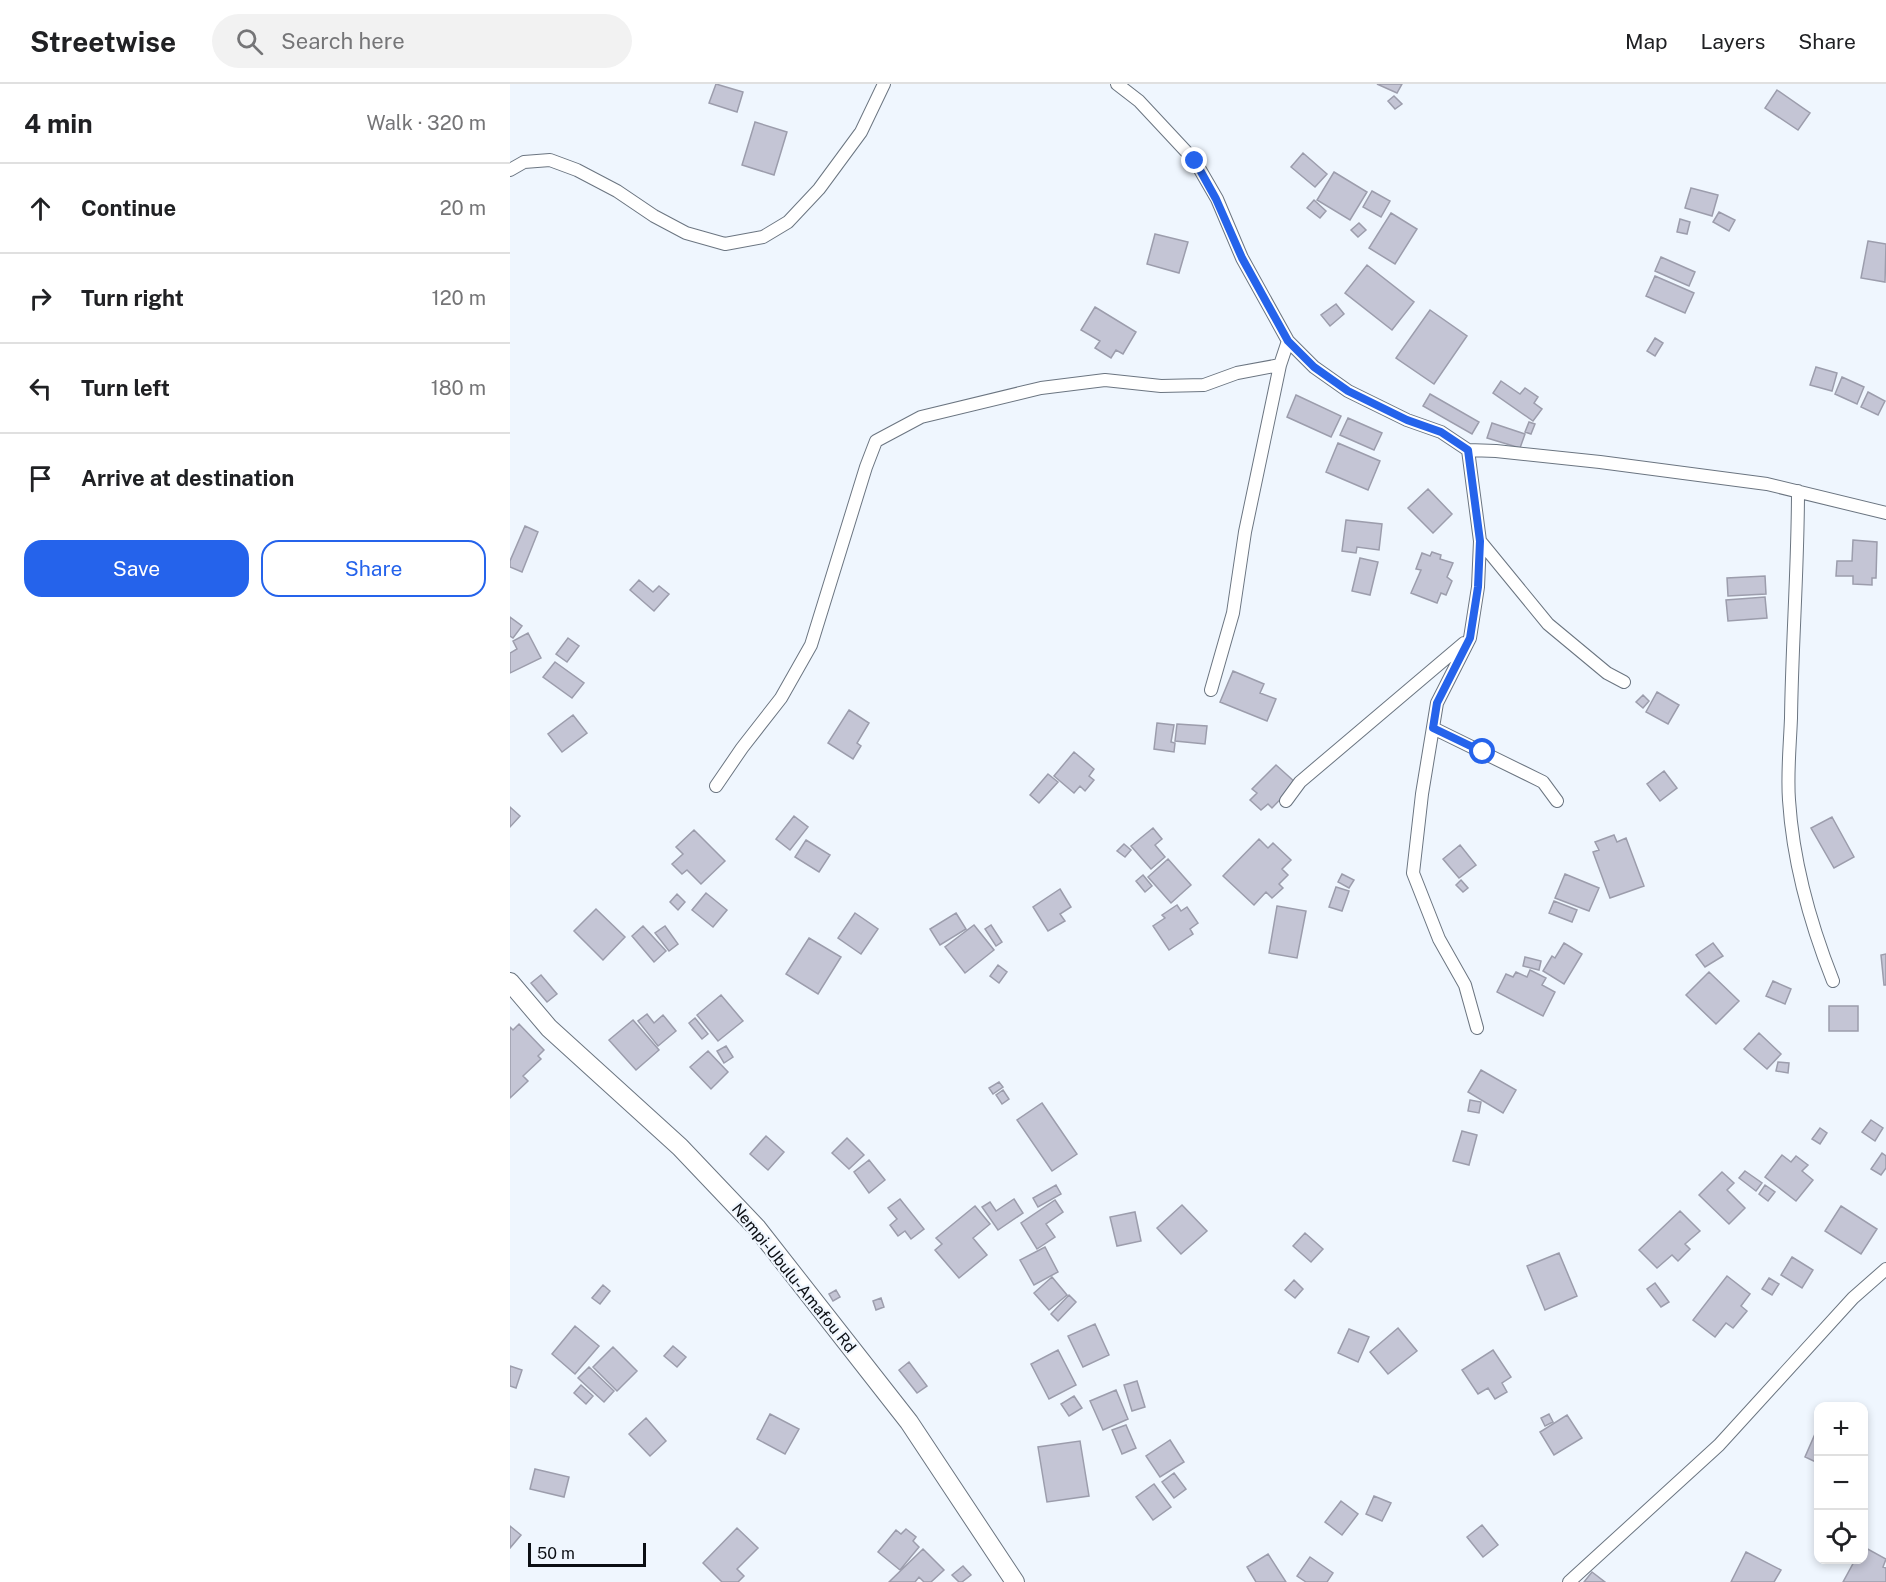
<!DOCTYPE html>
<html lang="en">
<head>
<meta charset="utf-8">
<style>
	:root { --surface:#fff; --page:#f2f2f2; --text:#202124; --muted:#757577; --line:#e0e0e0; --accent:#2563eb }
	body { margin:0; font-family:"Public Sans",sans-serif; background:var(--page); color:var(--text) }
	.controls { position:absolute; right:18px; bottom:18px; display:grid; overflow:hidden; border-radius:12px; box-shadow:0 3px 9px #0003 }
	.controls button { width:54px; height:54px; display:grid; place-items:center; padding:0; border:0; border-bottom:2px solid var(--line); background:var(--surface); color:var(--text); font:30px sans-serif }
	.scale { position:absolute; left:18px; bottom:15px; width:118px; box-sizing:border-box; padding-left:6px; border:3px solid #0b0e13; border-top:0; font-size:16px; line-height:21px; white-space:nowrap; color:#0b0e13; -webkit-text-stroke:4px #eff6fe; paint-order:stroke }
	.stop { position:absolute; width:18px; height:18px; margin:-14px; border:4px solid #2563eb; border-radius:50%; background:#fff }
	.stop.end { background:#2563eb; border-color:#fff; box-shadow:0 2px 6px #0008 }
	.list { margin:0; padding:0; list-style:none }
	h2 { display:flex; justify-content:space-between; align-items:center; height:78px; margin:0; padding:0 24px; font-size:26px }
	h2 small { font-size:20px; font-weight:400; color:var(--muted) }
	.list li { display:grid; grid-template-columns:39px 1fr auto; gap:18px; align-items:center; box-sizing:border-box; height:90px; padding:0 24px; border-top:2px solid var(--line) }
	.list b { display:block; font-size:22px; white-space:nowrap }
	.list em { font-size:20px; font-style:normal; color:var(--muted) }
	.actions { display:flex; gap:12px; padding:18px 24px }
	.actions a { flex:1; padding:14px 0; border:2px solid var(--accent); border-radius:18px; text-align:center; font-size:21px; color:var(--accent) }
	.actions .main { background:var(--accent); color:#fff }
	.icon { flex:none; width:33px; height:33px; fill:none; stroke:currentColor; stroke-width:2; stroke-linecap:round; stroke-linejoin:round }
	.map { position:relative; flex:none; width:1376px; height:1498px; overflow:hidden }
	header { display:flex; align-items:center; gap:36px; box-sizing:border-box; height:84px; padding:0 30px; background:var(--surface); border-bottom:2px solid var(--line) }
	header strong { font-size:28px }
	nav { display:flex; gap:33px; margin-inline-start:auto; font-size:21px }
	.search { width:420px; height:54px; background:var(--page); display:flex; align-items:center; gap:15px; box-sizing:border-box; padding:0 21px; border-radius:33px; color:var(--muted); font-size:22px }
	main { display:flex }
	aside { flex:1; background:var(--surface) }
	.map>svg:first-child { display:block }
	.building { fill:#c4c5d5; stroke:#9c9dac; stroke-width:1.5 }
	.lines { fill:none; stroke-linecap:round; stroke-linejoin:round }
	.street-casing { stroke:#6b7581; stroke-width:14 }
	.secondary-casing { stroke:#6b7581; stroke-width:20 }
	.street { stroke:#fff; stroke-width:12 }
	.secondary { stroke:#fff; stroke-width:18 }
	.route { stroke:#2563eb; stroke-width:8 }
	.labels { text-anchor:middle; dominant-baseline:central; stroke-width:4.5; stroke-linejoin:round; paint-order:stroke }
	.street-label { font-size:16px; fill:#0b0e13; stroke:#eff6fe }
</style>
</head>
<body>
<header>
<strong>Streetwise</strong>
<div class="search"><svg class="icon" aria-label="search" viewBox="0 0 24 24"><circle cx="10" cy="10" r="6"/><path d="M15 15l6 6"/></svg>Search here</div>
<nav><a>Map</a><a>Layers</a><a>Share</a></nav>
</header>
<main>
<aside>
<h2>4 min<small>Walk · 320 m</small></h2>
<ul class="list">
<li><svg class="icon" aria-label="ahead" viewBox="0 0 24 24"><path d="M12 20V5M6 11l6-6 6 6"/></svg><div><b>Continue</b></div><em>20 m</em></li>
<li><svg class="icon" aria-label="right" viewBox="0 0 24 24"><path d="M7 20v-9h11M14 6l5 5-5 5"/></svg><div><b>Turn right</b></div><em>120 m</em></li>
<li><svg class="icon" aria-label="left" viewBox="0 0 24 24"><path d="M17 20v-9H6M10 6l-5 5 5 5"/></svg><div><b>Turn left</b></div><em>180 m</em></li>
<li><svg class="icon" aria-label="arrive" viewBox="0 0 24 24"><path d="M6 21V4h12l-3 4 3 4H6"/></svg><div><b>Arrive at destination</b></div></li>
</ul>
<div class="actions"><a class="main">Save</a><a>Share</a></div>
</aside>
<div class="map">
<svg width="1376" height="1498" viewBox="0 0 1376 1498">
	<rect width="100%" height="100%" fill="#eff6fe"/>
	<path class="building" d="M206,0L233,8L227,28L199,19Z
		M867,0H892L887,9Z
		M1267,6L1300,29L1288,46L1255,24Z
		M884,12L892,20L885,25L878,17Z
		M245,38L277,48L264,91L232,81Z
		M793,69L817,90L805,103L781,83Z
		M824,88L857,108L840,136L807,116Z
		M1181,104L1208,111L1202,132L1175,124Z
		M862,107L880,117L871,133L853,123Z
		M804,116L816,127L810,134L797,124Z
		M1209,128L1225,136L1219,147L1203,138Z
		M881,129L907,145L885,180L859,164Z
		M1170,135L1180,138L1177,150L1167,148Z
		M849,139L856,146L848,153L841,146Z
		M645,150L678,158L669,189L637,180Z
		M1358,157L1376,160L1375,198L1351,194Z
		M1151,173L1185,188L1179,202L1145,187Z
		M857,181L904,218L882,246L835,209Z
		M1145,192L1184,209L1175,229L1136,212Z
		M826,220L834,230L820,242L811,231Z
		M585,223L626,248L613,270L606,266L601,274L585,264L590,257L571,246Z
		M920,226L957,252L924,300L886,274Z
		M1145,254L1153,259L1145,272L1137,267Z
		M1306,283L1327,289L1322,307L1300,301Z
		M1332,293L1354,303L1347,320L1325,310Z
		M991,297L1010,310L1015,304L1028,313L1024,319L1032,325L1023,337L983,309Z
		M1358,308L1375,317L1368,331L1351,323Z
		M920,310L969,338L962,350L913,322Z
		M786,311L831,332L821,353L777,333Z
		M838,334L872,349L864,366L830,351Z
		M1019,338L1025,340L1021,350L1015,348Z
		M982,339L1015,350L1010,364L977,354Z
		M828,359L870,377L858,406L816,388Z
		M918,405L942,430L923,449L898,424Z
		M836,436L872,440L869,466L847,463L846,469L832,467Z
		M15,442L28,448L12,488L0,483V477Z
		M1343,456L1367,458L1366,494H1362V501L1343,500V492H1326L1327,477H1342Z
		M922,468L931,471L930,475L943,479L937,493L942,497L936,511L931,509L927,519L901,509L911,486L906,485L912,469L920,472Z
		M850,474L868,478L860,511L842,507Z
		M1255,492L1256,510L1218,512L1217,494Z
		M129,496L143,508L149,502L159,510L144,527L120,506Z
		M1255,513L1257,534L1218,537L1216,516Z
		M0,533L12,542L3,554L0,552Z
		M18,549L31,574L0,589V569L7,565L3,557Z
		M58,554L69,562L57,578L46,570Z
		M45,578L74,599L62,614L33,593Z
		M723,587L754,600L750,609L766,615L757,637L710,618Z
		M1147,608L1169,621L1158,640L1136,628Z
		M1133,611L1139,617L1133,624L1126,618Z
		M339,626L359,639L347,659L351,662L343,675L318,659Z
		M63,631L77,649L52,668L38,650Z
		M647,639L664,641L661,658L665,659L664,668L644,665Z
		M667,640L697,642L695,660L665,657Z
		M564,668L584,685L579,692L584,696L575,707L570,702L564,709L544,692Z
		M766,681L786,699L762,724L758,720L751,726L740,716L747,709L742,705Z
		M1154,687L1167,704L1150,717L1137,700Z
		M538,690L548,698L529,719L520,711Z
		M0,723L10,732L0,743Z
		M284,732L298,743L280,766L266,755Z
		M1322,733L1344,773L1324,784L1301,744Z
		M643,744L652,755L645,761L655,773L641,785L621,762Z
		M184,746L215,777L191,800L177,786L172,790L162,780L173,770L166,763Z
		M1104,751L1107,758L1116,754L1134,802L1100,814L1083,768L1089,766L1085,758Z
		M749,755L758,764L763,759L781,776L772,785L778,791L769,800L773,804L762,814L756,808L744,821L713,792Z
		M296,756L320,771L309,788L285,773Z
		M614,760L621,766L615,773L607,767Z
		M950,761L966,781L949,794L933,775Z
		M658,775L681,801L661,819L638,793Z
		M832,790L844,796L839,804L828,798Z
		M1055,790L1089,804L1079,827L1045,814Z
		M633,791L642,802L635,808L626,797Z
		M951,796L958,804L953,808L946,801Z
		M826,803L839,807L832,827L819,823Z
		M550,805L561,823L550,830L555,837L538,847L523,823Z
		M196,809L217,826L203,843L182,826Z
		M167,810L175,818L168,826L160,818Z
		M1044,817L1067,826L1062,838L1039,829Z
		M667,821L671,827L677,823L688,839L680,845L683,850L659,866L643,842L655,834L652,831Z
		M767,822L796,827L787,874L759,869Z
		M86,825L115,853L93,876L64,847Z
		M345,829L368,845L351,870L328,854Z
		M446,829L456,845L430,861L420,845Z
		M464,841L484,866L455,889L435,863Z
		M481,841L492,858L486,862L475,845Z
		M133,842L156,867L144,878L122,852Z
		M155,842L168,860L159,867L145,849Z
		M299,854L331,873L308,910L276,890Z
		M1054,859L1072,870L1054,900L1033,887L1042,872L1045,874Z
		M1203,859L1213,872L1195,883L1186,871Z
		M1376,870V901H1374L1371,871Z
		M1015,873L1031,877L1029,886L1013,882Z
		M488,881L497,888L489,899L480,892Z
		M1020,886L1036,894L1032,901L1045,908L1033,932L987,908L996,890L1003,893L1006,888L1017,893Z
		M1199,888L1229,917L1206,940L1176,911Z
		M31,891L47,910L37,918L21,899Z
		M1263,897L1281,905L1275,920L1256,912Z
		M211,911L233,937L208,957L187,931Z
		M1319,922H1348V947H1319Z
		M137,930L144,939L153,931L166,947L148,962L128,937Z
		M185,934L198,950L192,955L179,939Z
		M123,936L149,966L126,986L99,956Z
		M9,940L34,966L28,972L31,975L13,992L18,997L0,1014V943L3,946Z
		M1249,949L1271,970L1257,985L1234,965Z
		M216,962L223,973L214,979L207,967Z
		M198,967L218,988L201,1005L180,983Z
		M1268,978L1279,979L1278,989L1266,987Z
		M971,986L1006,1006L993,1029L958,1008Z
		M489,998L493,1003L483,1010L479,1004Z
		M493,1006L499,1015L492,1020L486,1011Z
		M960,1016L971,1018L969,1029L958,1027Z
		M532,1019L567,1070L542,1087L507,1036Z
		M1361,1036L1373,1044L1365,1057L1352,1048Z
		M1310,1044L1317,1049L1310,1060L1302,1055Z
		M952,1047L967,1051L959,1081L943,1077Z
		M256,1052L274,1068L258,1086L240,1070Z
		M337,1054L354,1071L339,1085L322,1069Z
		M1372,1069L1376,1072V1084L1371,1091L1361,1085Z
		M1272,1071L1281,1078L1286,1072L1298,1081L1292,1087L1303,1096L1286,1117L1255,1093Z
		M359,1076L375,1096L359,1109L344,1088Z
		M1235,1087L1252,1099L1246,1107L1229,1094Z
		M1212,1088L1224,1099L1217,1106L1235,1124L1219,1140L1189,1111Z
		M546,1101L551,1110L528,1123L523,1114Z
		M1255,1101L1265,1108L1258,1117L1249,1110Z
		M390,1115L414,1145L401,1155L395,1147L388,1152L380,1141L387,1135L378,1124Z
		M504,1115L513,1129L488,1146L472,1123L480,1118L486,1127Z
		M545,1116L553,1128L536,1140L545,1153L527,1165L511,1139Z
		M672,1121L697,1147L671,1170L647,1144Z
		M465,1122L480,1140L463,1154L477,1171L449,1194L425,1166L432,1160L426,1154Z
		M1331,1122L1367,1145L1351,1170L1315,1147Z
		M1170,1127L1190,1147L1175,1160L1180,1165L1168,1177L1162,1171L1147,1184L1129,1166Z
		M625,1128L631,1157L607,1162L600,1133Z
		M795,1149L813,1165L801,1178L783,1162Z
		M535,1163L548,1188L524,1201L510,1176Z
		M1049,1169L1067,1212L1035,1226L1017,1182Z
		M1282,1173L1303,1186L1292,1204L1271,1191Z
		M1217,1192L1240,1210L1231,1222L1237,1227L1223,1244L1216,1239L1205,1253L1183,1236Z
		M542,1193L557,1211L539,1226L524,1209Z
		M1259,1194L1269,1200L1262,1211L1252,1205Z
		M784,1196L793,1205L785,1214L775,1206Z
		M1145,1199L1159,1218L1151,1223L1137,1205Z
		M93,1201L100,1207L90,1220L82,1214Z
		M326,1206L330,1213L323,1217L319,1210Z
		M559,1211L566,1218L548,1237L541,1230Z
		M371,1214L374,1223L366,1226L363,1217Z
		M585,1240L599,1271L573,1283L558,1252Z
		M65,1242L89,1262L65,1290L42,1270Z
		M888,1244L907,1267L878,1290L860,1268Z
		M839,1245L859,1253L848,1278L828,1269Z
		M163,1262L176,1273L167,1283L154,1272Z
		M103,1263L127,1287L107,1307L83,1283Z
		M548,1266L566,1301L539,1315L521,1280Z
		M983,1266L1001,1293L992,1299L997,1308L985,1315L978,1304L968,1310L952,1286Z
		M399,1278L417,1302L407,1309L389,1286Z
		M0,1282L12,1286L6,1304L0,1302Z
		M79,1283L104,1307L94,1318L68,1294Z
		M627,1297L635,1323L622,1327L614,1301Z
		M71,1301L83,1312L76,1320L64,1309Z
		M606,1306L618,1335L593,1346L580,1317Z
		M564,1312L572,1324L559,1332L551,1320Z
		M260,1330L289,1345L275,1370L247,1355Z
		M1039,1330L1043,1338L1035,1342L1031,1334Z
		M1057,1331L1072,1354L1044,1371L1030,1348Z
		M136,1334L156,1357L140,1372L119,1350Z
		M616,1341L626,1364L612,1370L602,1346Z
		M1305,1350L1308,1351V1379L1295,1373Z
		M660,1356L674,1378L650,1393L636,1372Z
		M570,1357L579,1412L537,1418L528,1363Z
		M25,1385L59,1393L54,1413L20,1405Z
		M664,1389L676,1405L664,1414L652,1398Z
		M644,1400L661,1423L643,1436L626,1413Z
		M864,1412L881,1419L872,1437L856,1430Z
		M831,1417L848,1430L832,1451L815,1438Z
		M972,1441L988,1461L973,1473L957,1453Z
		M0,1442L11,1451L0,1464Z
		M227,1444L248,1464L227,1485L234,1492L228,1498H212L193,1479Z
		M396,1445L406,1453L403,1457L409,1463L390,1486L368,1468L386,1446L391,1450Z
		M1354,1463L1376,1475L1373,1483L1376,1484V1498H1333L1345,1476H1354Z
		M413,1465L434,1486L421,1498H414L409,1493L405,1498H379Z
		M1236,1468L1271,1486L1264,1498H1221Z
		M758,1470L776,1498H746L737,1483Z
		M800,1473L823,1489L817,1498H796L787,1492Z
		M453,1482L461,1491L452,1498H449L442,1491Z
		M1082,1488L1095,1498H1074Z"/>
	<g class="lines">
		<g class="street-casing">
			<path id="street" d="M607,0L629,17L685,77L707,115L732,174L778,257L804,283L838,307L897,336L931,348L958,366L986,367L1090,378L1257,400L1376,429
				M0,86L14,78L40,76L67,86L107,107L144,132L176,149L215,160L253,153L278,138L309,105L351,48L374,0
				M958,366L970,457L1038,540L1097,589L1114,598
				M1288,407C1288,483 1282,559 1281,634C1280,661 1277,689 1279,716C1283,778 1300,839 1323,897
				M701,606L723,529L735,448L770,281L778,257
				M923,644L1033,698L1047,717
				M206,702L232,664L271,614L301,561L356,383L366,357L411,333L531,304L595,296L651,302L694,301L727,289L770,281
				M776,717L790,698L954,559
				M967,944L955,901L929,855L903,789L912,710L927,619L960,554L968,503L970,457
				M1059,1498L1209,1361L1343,1214L1376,1185"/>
		</g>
		<g class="secondary-casing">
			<path id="secondary" d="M0,898L39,944L170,1063L247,1144L399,1338L505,1498"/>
		</g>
		<use href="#street" class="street"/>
		<use href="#secondary" class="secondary"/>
	</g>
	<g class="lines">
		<path class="route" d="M685,77L706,115L732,174L778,257L804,283L838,307L897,336L931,348L958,366L970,457L968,503L960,554L927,619L923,644L973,668"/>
	</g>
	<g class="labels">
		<g class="street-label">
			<text transform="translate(284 1194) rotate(51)">Nempi-Ubulu-Amafou Rd</text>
		</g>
	</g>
</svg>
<div class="controls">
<button>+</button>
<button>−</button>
<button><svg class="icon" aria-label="locate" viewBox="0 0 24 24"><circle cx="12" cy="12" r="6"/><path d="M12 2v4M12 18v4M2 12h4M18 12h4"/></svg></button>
</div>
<div class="scale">50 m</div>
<div class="stop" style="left:973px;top:668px"></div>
<div class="stop end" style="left:685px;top:77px"></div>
</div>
</main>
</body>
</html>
